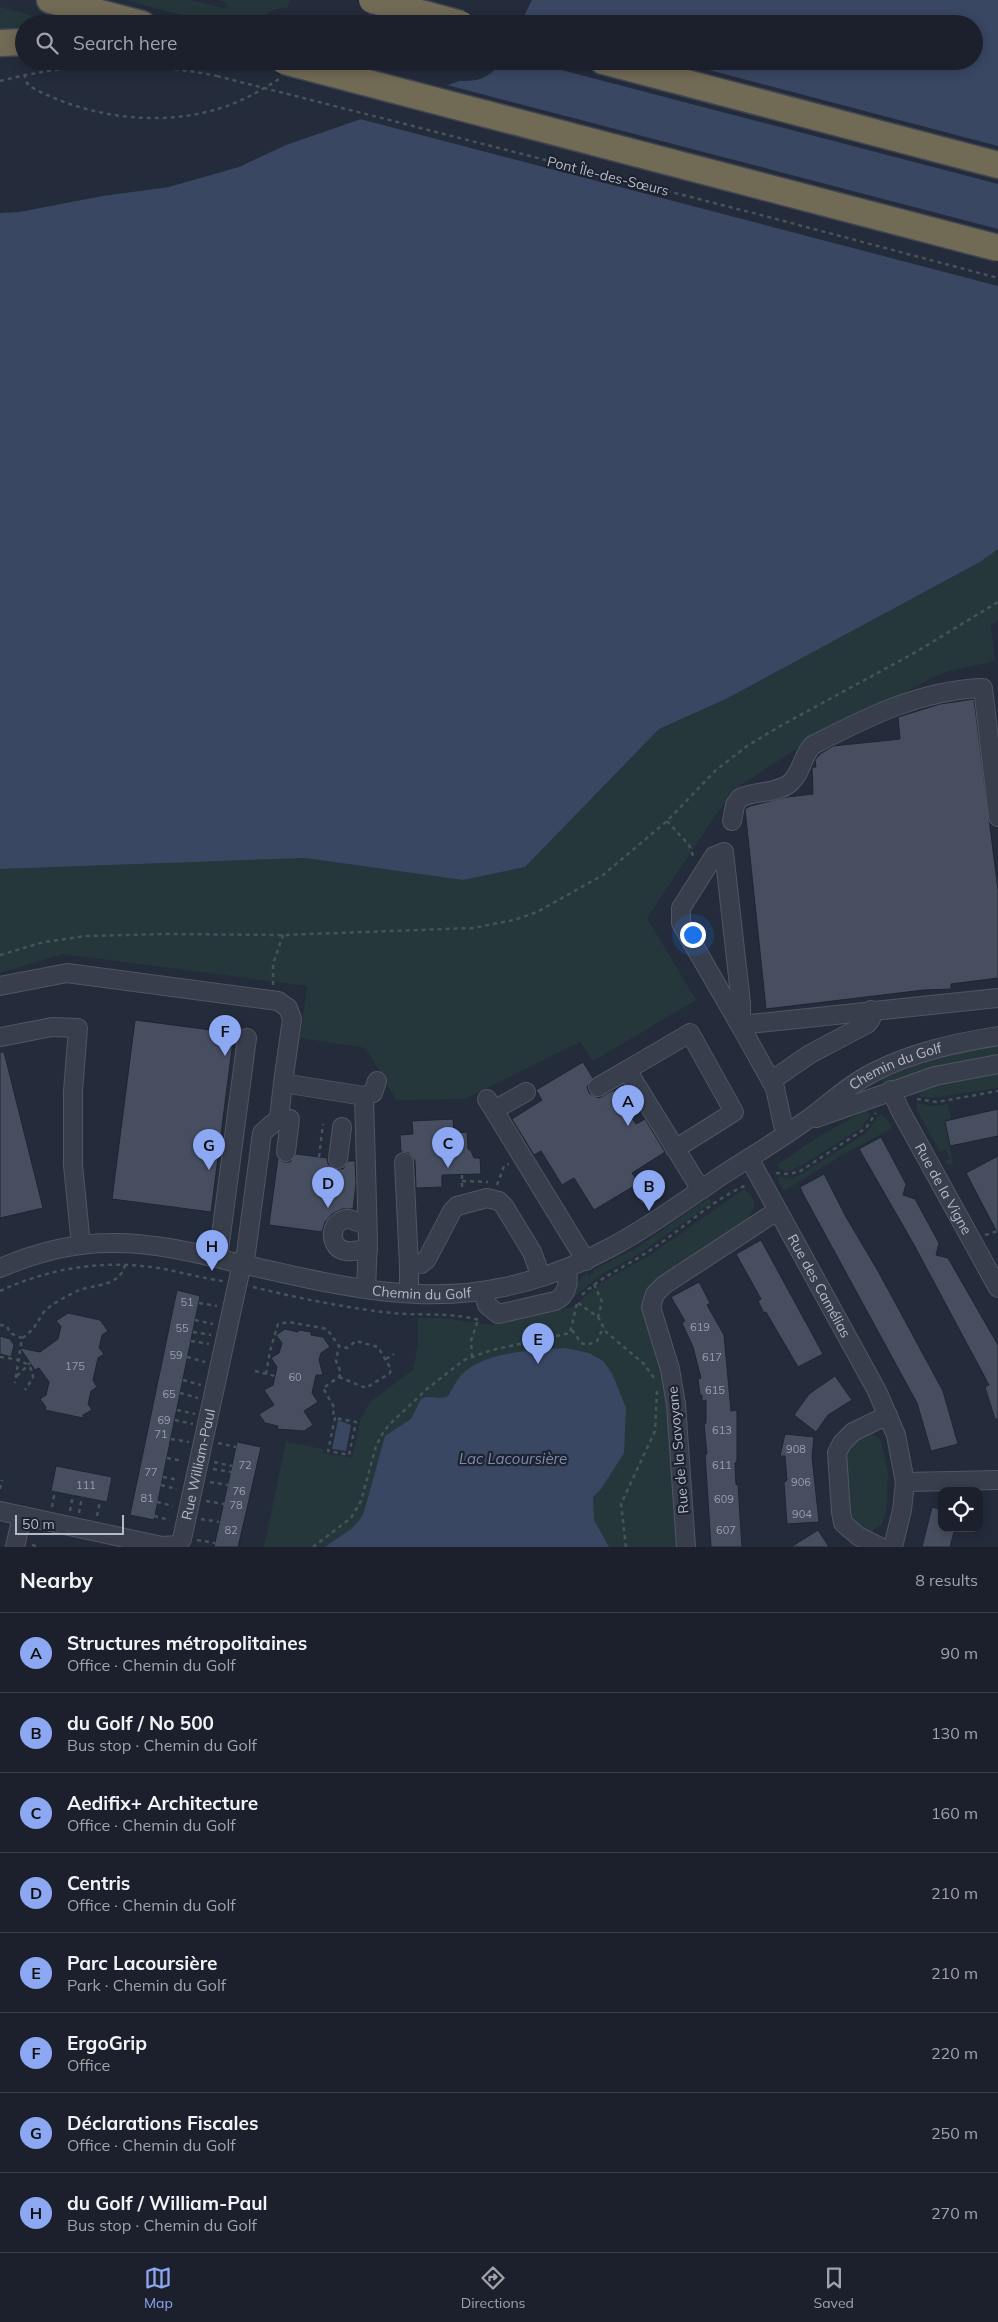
<!DOCTYPE html>
<html lang="en">
<head>
<meta charset="utf-8">
<style>
	:root { --surface:#1b202c; --page:#242834; --text:#f1f3f6; --muted:#a0a3a9; --line:#393e48; --accent:#8da8f2 }
	body { margin:0; font-family:Mulish,sans-serif; background:var(--page); color:var(--text) }
	.controls { position:absolute; right:15px; bottom:15px; display:grid; overflow:hidden; border-radius:10px; box-shadow:0 2px 12px #0003 }
	.controls button { width:45px; height:45px; display:grid; place-items:center; padding:0; border:0; border-bottom:1px solid var(--line); background:var(--surface); color:var(--text); font:25px sans-serif }
	.scale { position:absolute; left:15px; bottom:12px; width:109px; box-sizing:border-box; padding-left:5px; border:2px solid #b4b9c7; border-top:0; font-size:14px; line-height:18px; white-space:nowrap; color:#b4b9c7; -webkit-text-stroke:4px #1d2330; paint-order:stroke }
	.you { position:absolute; left:692px; top:934px; width:18px; height:18px; margin:-12px; border:4px solid #fff; border-radius:50%; background:#1a73e8; box-shadow:0 0 0 8px #1a73e833 }
	.badge { display:grid; place-items:center; width:32px; height:32px; border-radius:50%; background:var(--accent); color:#111; font-size:16px; font-weight:700 }
	.pin { position:absolute; translate:-50% -41px; filter:drop-shadow(0 1px 2px #0008) }
	.pin::after { content:''; position:absolute; top:26px; width:18px; height:15px; background:inherit; clip-path:polygon(0 0,100% 0,50% 100%) }
	.list { margin:0; padding:0; list-style:none }
	h2 { display:flex; justify-content:space-between; align-items:center; height:65px; margin:0; padding:0 20px; font-size:21px }
	h2 small { font-size:16px; font-weight:400; color:var(--muted) }
	.list li { display:grid; grid-template-columns:32px 1fr auto; gap:15px; align-items:center; box-sizing:border-box; height:80px; padding:0 20px; border-top:1px solid var(--line) }
	.list b { display:block; font-size:19px; white-space:nowrap }
	.list p { margin:0; font-size:16px; white-space:nowrap; color:var(--muted) }
	.list em { font-size:16px; font-style:normal; color:var(--muted) }
	.icon { flex:none; width:28px; height:28px; fill:none; stroke:currentColor; stroke-width:2; stroke-linecap:round; stroke-linejoin:round }
	.map { position:relative; flex:none; width:998px; height:1547px; overflow:hidden }
	.search { position:absolute; background:var(--surface); box-shadow:0 2px 12px #0003; left:15px; right:15px; top:15px; height:55px; display:flex; align-items:center; gap:12px; box-sizing:border-box; padding:0 18px; border-radius:28px; color:var(--muted); font-size:19px }
	.sheet { height:705px; background:var(--surface) }
	nav { display:flex; justify-content:space-around; align-items:center; box-sizing:border-box; height:70px; border-top:1px solid var(--line); background:var(--surface); font-size:14px; color:var(--muted) }
	nav a { display:grid; justify-items:center; gap:2px }
	nav .on { color:var(--accent) }
	.map>svg:first-child { display:block }
	.green { fill:#26373c }
	.water { fill:#3a4763 }
	.pier { fill:#242b3b }
	.building { fill:#464e60; stroke:#1f2532 }
	.lines { fill:none; stroke-linecap:round; stroke-linejoin:round }
	.minor-casing { stroke:#505663; stroke-width:20 }
	.highway-casing { stroke:#404653; stroke-width:29 }
	.path { stroke:#445459; stroke-width:2.5; stroke-dasharray:4 4; stroke-linecap:butt }
	.minor { stroke:#383e4c; stroke-width:18 }
	.highway { stroke:#716a55; stroke-width:26 }
	.highway-bridge-casing { stroke:#404653; stroke-width:29; stroke-linecap:butt }
	.path-bridge { stroke:#445459; stroke-width:2.5; stroke-dasharray:4 4; stroke-linecap:butt }
	.highway-bridge { stroke:#716a55; stroke-width:26 }
	.labels { text-anchor:middle; dominant-baseline:central; stroke-width:4.5; stroke-linejoin:round; paint-order:stroke }
	.number-label { font-size:11px; fill:#989ead }
	.street-label { font-size:14px; fill:#b4b9c7; stroke:#1d2330 }
	.water-label { font-size:15px; font-style:italic; fill:#7c8cad; stroke:#1d2330 }
</style>
</head>
<body>
<div class="map">
<svg width="998" height="1547" viewBox="0 0 998 1547">
	<rect width="100%" height="100%" fill="#242b3b"/>
	<path class="green" d="M125,0H190L224,8L227,7V4L220,0H290L287,8C275,7 264,12 258,24H215Z
		M0,7L64,24H24V36L0,37Z
		M998,549V620L991,626L995,661L942,673L793,751L742,784L719,810L647,918L696,1000L593,1061L580,1042L465,1099L396,1100L366,1048L300,1038L307,986L63,954L0,973V869L305,858L463,880L525,867L659,729L726,699L980,562Z
		M991,1047H998V1053L988,1057L922,1071L883,1084L881,1079L935,1058Z
		M998,1073V1088L932,1098L921,1097L918,1092L938,1084Z
		M917,1103L933,1106L948,1104L951,1118L945,1121L953,1164L947,1165L945,1161L950,1159L945,1149L940,1152L916,1108Z
		M866,1110L871,1115L861,1128L799,1167L790,1171L781,1170L777,1165L818,1137Z
		M880,1114L886,1118L892,1128L842,1155L784,1191L778,1180L779,1177L791,1179L806,1171L866,1133Z
		M744,1189L750,1194L755,1203L749,1218L671,1272L644,1308V1316L659,1358L670,1410L679,1547H264L286,1442L323,1449V1453L352,1458L361,1418L370,1402L413,1370L418,1345V1318H444L491,1325L573,1307L602,1282L650,1255Z
		M709,1198L712,1203L637,1255L600,1275L568,1302L575,1285L587,1272L588,1276L594,1273L593,1270L633,1250Z
		M871,1434L881,1440L888,1473L886,1512L883,1520L881,1525L870,1532L852,1522L849,1514L846,1454C849,1444 861,1435 871,1434Z"/>
	<path class="water" d="M532,0H998V549L980,562L726,699L659,729L525,867L463,880L305,858L0,869V213L19,212L103,196L169,187L239,167L286,145L361,119L459,81C479,82 490,77 503,61H974V24H520Z
		M565,1348L589,1353L603,1361L612,1373L626,1408L624,1453L601,1489L593,1497L594,1520L609,1547H325L351,1529L359,1521L364,1512L385,1436L411,1419L421,1399C431,1394 438,1401 448,1396C454,1386 458,1376 468,1369C495,1351 534,1350 565,1348Z
		M338,1420L351,1425L346,1451L332,1449Z"/>
	<path class="pier" d="M527,61H675L998,146V184Z
		M443,84L998,229V286L356,118Z"/>
	<path class="building" d="M974,699L998,890V978L951,984V989L924,990L766,1009L745,809L750,806L787,797L813,794L812,767H816L815,760L820,754L833,746L900,739L898,717L940,704Z
		M135,1020L234,1033L211,1212L112,1199Z
		M0,1052H4L43,1208L0,1218Z
		M583,1062L593,1078L587,1087L589,1093L599,1098L614,1090L636,1124L645,1119L665,1152L632,1173L639,1183L594,1210L574,1178L562,1185L541,1151L534,1155L512,1119L542,1100L536,1090Z
		M998,1109V1136L950,1146L945,1121Z
		M453,1119L454,1133L467,1132L468,1149L471,1151L474,1158H480L481,1174L442,1175V1187L416,1188L415,1161L409,1153L401,1152L400,1135L413,1134L412,1121Z
		M881,1137L906,1184L903,1195L915,1199L939,1243L936,1255L948,1258L998,1345V1419H995L985,1387L989,1385L913,1243L859,1149Z
		M296,1154L327,1158L328,1164L336,1169H343L348,1161H355L356,1184L353,1209H342L332,1214L325,1222L322,1232L269,1225L278,1158L284,1162H290Z
		M998,1156V1234L966,1173Z
		M824,1174L846,1217L878,1271L943,1391L958,1444L931,1451L917,1403L802,1192L800,1187Z
		M761,1240L823,1354L798,1367L766,1312L764,1313L758,1301L761,1299L736,1254Z
		M699,1282L710,1303L707,1305L724,1335L731,1411L737,1410V1461L735,1463L736,1485L738,1484L742,1547H711L705,1454H707L704,1424L706,1423V1400L702,1401V1395H700L698,1379L701,1378L693,1347L682,1323L685,1321L671,1297Z
		M177,1290L200,1296L154,1520L130,1515Z
		M68,1313L100,1320L108,1331L102,1335L99,1348L104,1354L98,1358L93,1380L97,1387L91,1391L88,1404L92,1410L83,1415V1418L45,1410L46,1407L40,1399L46,1395L49,1382L39,1368L35,1370L20,1348L40,1352L58,1339L61,1326L56,1321Z
		M285,1329L298,1332L299,1330L311,1332V1335L323,1337L330,1347L321,1353L319,1360L323,1375H316L312,1393L318,1402L304,1411L313,1425L304,1431L277,1429L278,1426L265,1423L259,1414L274,1405L264,1390L273,1385L277,1367L271,1358L279,1353L282,1343L276,1335Z
		M0,1336L10,1339L14,1345L11,1357L0,1354Z
		M835,1376L852,1400L828,1415L816,1432L794,1415L809,1394Z
		M785,1434L814,1437L812,1457L819,1522L787,1524L784,1483L787,1480L785,1456H780Z
		M237,1442L261,1447L246,1513L238,1547H214Z
		M56,1466L112,1477L107,1502L51,1491Z
		M932,1507L942,1510V1528H955L950,1547H922Z
		M818,1530L829,1547H791Z"/>
	<g class="lines">
		<g class="minor-casing">
			<g id="minor">
				<path d="M732,821L735,805L740,798C756,790 777,794 790,783C802,773 802,755 813,745C867,717 921,690 983,688L998,817"/>
				<path d="M724,852L741,1003V1027L681,923V908L714,856Z"/>
				<path d="M0,986L67,973L278,1001L288,1008L292,1019L283,1083"/>
				<path d="M1,1037L52,1027L78,1028L73,1091V1165L81,1245"/>
				<path d="M771,1081L810,1054L867,1024L871,1019V1010"/>
				<path d="M598,1087L627,1070"/>
				<path id="s1" d="M891,1090L900,1110L998,1288"/>
				<path d="M364,1096L373,1093L377,1081"/>
				<path d="M487,1099L586,1261"/>
				<path d="M494,1110L526,1092"/>
				<path d="M816,1118L935,1076L998,1064"/>
				<path d="M788,1133L783,1125L775,1088L741,1027L750,1024L998,998"/>
				<path d="M675,1149L734,1112L690,1033L627,1070L701,1190"/>
				<path d="M286,1152L290,1119"/>
				<path id="s2" d="M749,1158L877,1391L896,1435L905,1482L902,1510L893,1547"/>
				<path d="M338,1159L342,1127"/>
				<path d="M404,1162L409,1266"/>
				<path d="M367,1225C355,1223 347,1212 335,1226C330,1236 334,1250 347,1251C354,1252 361,1249 368,1250"/>
				<path d="M218,1258L247,1038"/>
				<path id="s3" d="M0,1268C35,1253 72,1243 110,1243C153,1242 196,1253 237,1263C323,1282 415,1307 504,1287C590,1269 647,1227 718,1178C747,1159 776,1142 804,1122C828,1105 848,1085 874,1072C913,1052 955,1043 998,1036"/>
				<path d="M483,1291L487,1305L498,1314L555,1301C567,1296 570,1281 566,1269"/>
				<path d="M409,1293V1266L421,1264L427,1259L452,1211L457,1206L487,1198L499,1201L504,1206L532,1252L541,1277"/>
				<path d="M905,1482L998,1480"/>
				<path id="s4" d="M0,1511L162,1546L177,1545L182,1539L242,1263L246,1253L262,1133L279,1118L283,1083L364,1096L368,1240L366,1289"/>
				<path d="M15,1547L22,1516"/>
				<path d="M686,1547L676,1404L670,1369L651,1307L655,1294L664,1285L777,1211"/>
				<path d="M880,1547L858,1536L843,1523L841,1512L837,1453L842,1443L853,1432L888,1415"/>
			</g>
		</g>
		<g class="highway-casing">
			<path id="highway" d="M50,0L142,24
				M0,43L24,42
				M603,61L998,165"/>
		</g>
		<path class="path" d="M354,24L362,16
			M24,74L27,83L31,87C88,118 162,128 224,107C244,100 262,90 279,79
			M0,81C73,62 144,61 217,76
			M667,821L689,845L694,858
			M0,955L44,942L86,936L165,934L283,935L473,928L514,920L537,912L603,875L667,821L716,770L747,746L782,725L916,652L998,602
			M273,985V964L283,935
			M917,1099L937,1102L998,1091
			M319,1157L323,1124
			M776,1173L788,1174L799,1172L866,1128L876,1113
			M462,1175V1188
			M462,1181L488,1182
			M497,1185L504,1166L509,1164
			M633,1186L645,1205
			M985,1235L998,1231
			M594,1284L602,1302L598,1317
			M253,1287C298,1298 346,1308 392,1313C421,1316 451,1312 479,1320
			M0,1291C47,1269 100,1260 151,1267C175,1270 199,1278 223,1281
			M582,1295C603,1275 629,1265 652,1249C681,1230 716,1197 747,1185
			M199,1303L217,1306
			M578,1303L598,1317L606,1332L644,1364L654,1378
			M195,1320L213,1324
			M0,1325L7,1326L10,1333L22,1338L15,1383
			M572,1330L581,1343L587,1345L597,1341L603,1328
			M193,1332L211,1335
			M22,1338C34,1331 37,1322 44,1312C49,1305 69,1295 77,1291C94,1284 120,1287 125,1265
			M191,1341L209,1344
			M0,1357C14,1359 33,1360 33,1378L25,1390
			M187,1357L205,1362
			M472,1357L471,1341L478,1320
			M386,1359L394,1354
			M255,1371L275,1376
			M266,1374L270,1351L278,1324L289,1322L327,1329L339,1346L336,1361L341,1373L339,1377L323,1388L334,1407L333,1417L335,1418L328,1451L349,1455L356,1422L335,1418
			M17,1376L30,1363
			M339,1377L366,1388L390,1373L391,1369L378,1347L356,1341L347,1348L340,1346
			M183,1380L201,1385
			M180,1393L198,1398
			M177,1410L195,1414
			M175,1420L193,1424
			M171,1439L189,1442
			M218,1443L236,1447
			M167,1458L183,1461
			M214,1462L232,1466
			M213,1469L231,1472
			M163,1477L179,1480
			M210,1482L228,1485
			M161,1485L177,1489
			M0,1489L2,1480
			M206,1501L224,1504
			M157,1502L173,1506
			M52,1507L55,1491
			M70,1511L73,1495
			M79,1513L82,1497
			M97,1516L100,1501
			M154,1516L170,1520
			M201,1519L219,1522
			M197,1540L215,1543
			M32,1545L40,1547
			M313,1547L351,1518L361,1501L376,1446L381,1436L388,1426L428,1388L464,1360L492,1350L570,1333L577,1303
			M626,1547L621,1504L655,1431L657,1391"/>
		<use href="#minor" class="minor"/>
		<use href="#highway" class="highway"/>
		<g class="highway-bridge-casing">
			<path id="highway-bridge" d="M372,0L461,24
				M284,61L998,248"/>
		</g>
		<path class="path-bridge" d="M217,76L761,215L998,278"/>
		<use href="#highway-bridge" class="highway-bridge"/>
	</g>
	<g class="labels">
		<g class="number-label">
			<text x="187" y="1302">51</text>
			<text x="700" y="1327">619</text>
			<text x="182" y="1328">55</text>
			<text x="176" y="1355">59</text>
			<text x="712" y="1357">617</text>
			<text x="75" y="1366">175</text>
			<text x="295" y="1377">60</text>
			<text x="715" y="1390">615</text>
			<text x="169" y="1394">65</text>
			<text x="164" y="1420">69</text>
			<text x="722" y="1430">613</text>
			<text x="161" y="1434">71</text>
			<text x="796" y="1449">908</text>
			<text x="245" y="1465">72</text>
			<text x="722" y="1465">611</text>
			<text x="151" y="1472">77</text>
			<text x="801" y="1482">906</text>
			<text x="86" y="1485">111</text>
			<text x="239" y="1491">76</text>
			<text x="147" y="1498">81</text>
			<text x="724" y="1499">609</text>
			<text x="236" y="1505">78</text>
			<text x="802" y="1514">904</text>
			<text x="231" y="1530">82</text>
			<text x="726" y="1530">607</text>
		</g>
		<g class="street-label">
			<text transform="translate(608 176) rotate(14)">Pont Île-des-Sœurs</text>
			<text stroke="none"><textPath href="#s3" startOffset="966">Chemin du Golf</textPath></text>
			<text stroke="none"><textPath href="#s1" startOffset="112">Rue de la Vigne</textPath></text>
			<text stroke="none"><textPath href="#s2" startOffset="146">Rue des Camélias</textPath></text>
			<text stroke="none"><textPath href="#s3" startOffset="430">Chemin du Golf</textPath></text>
			<text transform="translate(678 1450) rotate(-95)">Rue de la Savoyane</text>
			<text stroke="none"><textPath href="#s4" startOffset="265">Rue William-Paul</textPath></text>
		</g>
		<g class="water-label">
			<text x="513" y="1458">Lac Lacoursière</text>
		</g>
	</g>
</svg>
<div class="controls">
<button><svg class="icon" aria-label="locate" viewBox="0 0 24 24"><circle cx="12" cy="12" r="6"/><path d="M12 2v4M12 18v4M2 12h4M18 12h4"/></svg></button>
</div>
<div class="scale">50 m</div>
<div class="you"></div>
<div class="pin badge" style="left:628px;top:1126px">A</div>
<div class="pin badge" style="left:649px;top:1211px">B</div>
<div class="pin badge" style="left:448px;top:1168px">C</div>
<div class="pin badge" style="left:328px;top:1208px">D</div>
<div class="pin badge" style="left:538px;top:1364px">E</div>
<div class="pin badge" style="left:225px;top:1056px">F</div>
<div class="pin badge" style="left:209px;top:1170px">G</div>
<div class="pin badge" style="left:212px;top:1271px">H</div>
<div class="search"><svg class="icon" aria-label="search" viewBox="0 0 24 24"><circle cx="10" cy="10" r="6"/><path d="M15 15l6 6"/></svg>Search here</div>
</div>
<section class="sheet">
<h2>Nearby<small>8 results</small></h2>
<ul class="list">
<li><span class="badge">A</span><div><b>Structures métropolitaines</b><p>Office · Chemin du Golf</p></div><em>90 m</em></li>
<li><span class="badge">B</span><div><b>du Golf / No 500</b><p>Bus stop · Chemin du Golf</p></div><em>130 m</em></li>
<li><span class="badge">C</span><div><b>Aedifix+ Architecture</b><p>Office · Chemin du Golf</p></div><em>160 m</em></li>
<li><span class="badge">D</span><div><b>Centris</b><p>Office · Chemin du Golf</p></div><em>210 m</em></li>
<li><span class="badge">E</span><div><b>Parc Lacoursière</b><p>Park · Chemin du Golf</p></div><em>210 m</em></li>
<li><span class="badge">F</span><div><b>ErgoGrip</b><p>Office</p></div><em>220 m</em></li>
<li><span class="badge">G</span><div><b>Déclarations Fiscales</b><p>Office · Chemin du Golf</p></div><em>250 m</em></li>
<li><span class="badge">H</span><div><b>du Golf / William-Paul</b><p>Bus stop · Chemin du Golf</p></div><em>270 m</em></li>
</ul>
</section>
<nav>
<a class="on"><svg class="icon" aria-label="map" viewBox="0 0 24 24"><path d="M3 6l6-2 6 2 6-2v14l-6 2-6-2-6 2zM9 4v14M15 6v14"/></svg>Map</a>
<a><svg class="icon" aria-label="directions" viewBox="0 0 24 24"><path d="M12 3l9 9-9 9-9-9zM9 14v-3h6M13 9l2 2-2 2"/></svg>Directions</a>
<a><svg class="icon" aria-label="saved" viewBox="0 0 24 24"><path d="M7 4h10v16l-5-4-5 4z"/></svg>Saved</a>
</nav>
</body>
</html>
